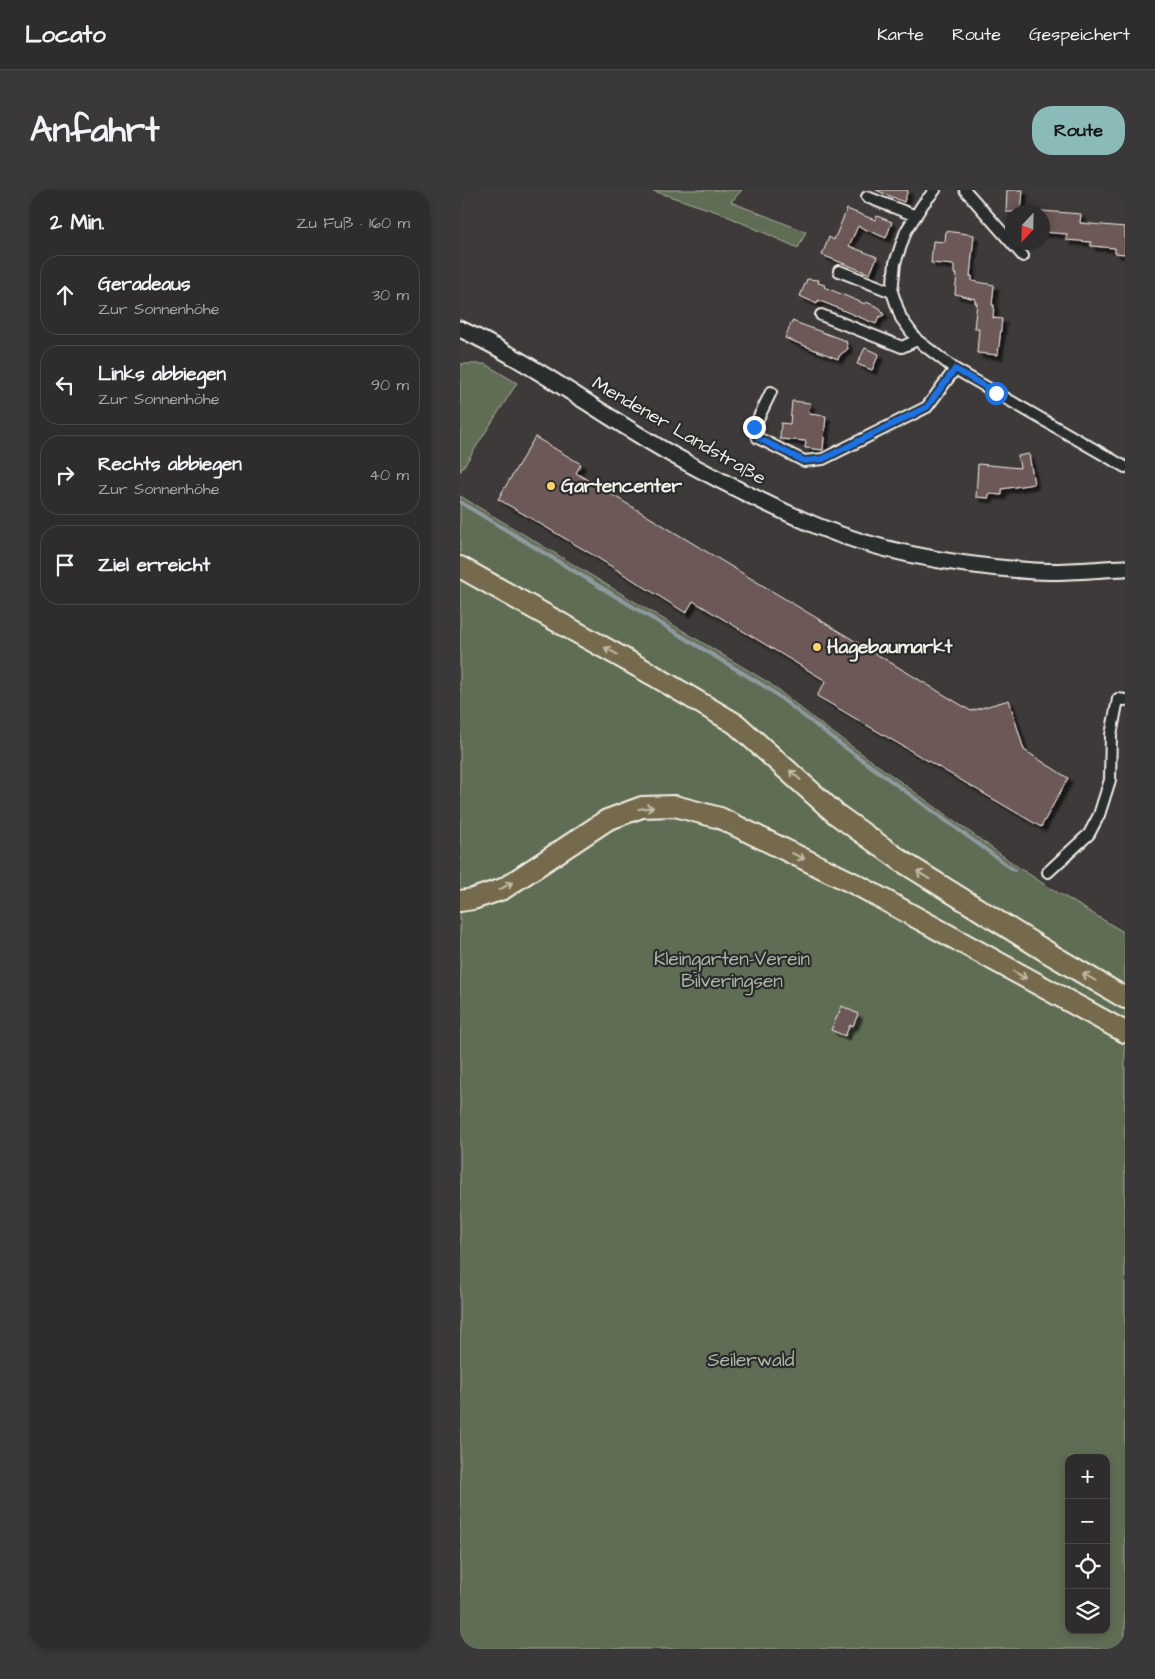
<!DOCTYPE html>
<html lang="de">
<head>
<meta charset="utf-8">
<style>
	:root { --surface:#2e2c2c; --page:#3a3838; --text:#f1f3f6; --muted:#a7a7a9; --line:#494848; --accent:#8bbbb9 }
	body { margin:0; font-family:"Architects Daughter",sans-serif; background:var(--page); color:var(--text) }
	.controls { position:absolute; right:15px; bottom:15px; display:grid; overflow:hidden; border-radius:10px; box-shadow:0 2px 8px #0003 }
	.controls button { width:45px; height:45px; display:grid; place-items:center; padding:0; border:0; border-bottom:1px solid var(--line); background:var(--surface); color:var(--text); font:25px sans-serif }
	.compass { position:absolute; left:545px; top:15px; width:45px; height:45px; border-radius:50%; background:var(--surface); box-shadow:0 2px 8px #0003; rotate:202deg }
	.stop { position:absolute; width:15px; height:15px; margin:-11px; border:4px solid #1a73e8; border-radius:50%; background:#fff }
	.stop.end { background:#1a73e8; border-color:#fff; box-shadow:0 1px 5px #0008 }
	.list { margin:0; padding:0; list-style:none }
	h2 { display:flex; justify-content:space-between; align-items:center; height:65px; margin:0; padding:0 20px; font-size:21px }
	h2 small { font-size:16px; font-weight:400; color:var(--muted) }
	.list li { display:grid; grid-template-columns:32px 1fr auto; gap:15px; align-items:center; box-sizing:border-box; height:80px; margin:0 10px 10px; padding:0 10px; border:1px solid var(--line); border-radius:20px }
	.list b { display:block; font-size:19px; white-space:nowrap }
	.list p { margin:0; font-size:16px; white-space:nowrap; color:var(--muted) }
	.list em { font-size:16px; font-style:normal; color:var(--muted) }
	.icon { flex:none; width:28px; height:28px; fill:none; stroke:currentColor; stroke-width:2; stroke-linecap:round; stroke-linejoin:round }
	.map { position:relative; flex:none; width:665px; height:1459px; overflow:hidden; border-radius:20px }
	header { display:flex; align-items:center; gap:30px; box-sizing:border-box; height:70px; padding:0 25px; background:var(--surface); border-bottom:1px solid var(--line) }
	header strong { font-size:24px }
	nav { display:flex; gap:28px; margin-inline-start:auto; font-size:18px }
	.intro { display:flex; align-items:center; justify-content:space-between; box-sizing:border-box; height:120px; padding:0 30px }
	h1 { margin:0; font-size:35px }
	.button { padding:12px 22px; border-radius:20px; background:var(--accent); color:#111; font-size:18px; font-weight:700 }
	main { display:flex; gap:30px; padding:0 30px }
	aside { flex:1; background:var(--surface); border-radius:20px; box-shadow:0 2px 8px #0003 }
	.map>svg:first-child { display:block }
	.green { fill:#606d54; stroke:#aaaf9e; fill-rule:evenodd }
	.lines { fill:none; stroke-linecap:round; stroke-linejoin:round }
	.stream { stroke:#8e9a9f; stroke-width:4 }
	.building { fill:#6c5957; stroke:#f4f1e8; filter:url(#shadow) }
	.minor-casing { stroke:#f4f1e8; stroke-width:14 }
	.secondary-casing { stroke:#f4f1e8; stroke-width:19 }
	.motorway-casing { stroke:#f4f1e8; stroke-width:24 }
	.minor { stroke:#2a2d2e; stroke-width:10 }
	.secondary { stroke:#2a2d2e; stroke-width:15 }
	.motorway { stroke:#746b4b; stroke-width:20 }
	.oneway { stroke:#c1bba9 }
	.route { stroke:#1a73e8; stroke-width:6 }
	.poi-dot { fill:#ffd166; stroke:#2a2d2e; stroke-width:2 }
	.labels { text-anchor:middle; dominant-baseline:central; stroke-width:4.5; stroke-linejoin:round; paint-order:stroke }
	.street-label { font-size:19px; fill:#f4f1e8; stroke:#2a2d2e }
	.poi-label { font-size:19px; font-weight:bold; fill:#f4f1e8; stroke:#2a2d2e; text-anchor:start }
	.park-label { font-size:19px; fill:#b1b6a5; stroke:#2a2d2e }
</style>
</head>
<body>
<header>
<strong>Locato</strong>
<nav><a>Karte</a><a>Route</a><a>Gespeichert</a></nav>
</header>
<div class="intro"><h1>Anfahrt</h1><a class="button">Route</a></div>
<main>
<aside>
<h2>2 Min.<small>Zu Fuß · 160 m</small></h2>
<ul class="list">
<li><svg class="icon" aria-label="ahead" viewBox="0 0 24 24"><path d="M12 20V5M6 11l6-6 6 6"/></svg><div><b>Geradeaus</b><p>Zur Sonnenhöhe</p></div><em>30 m</em></li>
<li><svg class="icon" aria-label="left" viewBox="0 0 24 24"><path d="M17 20v-9H6M10 6l-5 5 5 5"/></svg><div><b>Links abbiegen</b><p>Zur Sonnenhöhe</p></div><em>90 m</em></li>
<li><svg class="icon" aria-label="right" viewBox="0 0 24 24"><path d="M7 20v-9h11M14 6l5 5-5 5"/></svg><div><b>Rechts abbiegen</b><p>Zur Sonnenhöhe</p></div><em>40 m</em></li>
<li><svg class="icon" aria-label="arrive" viewBox="0 0 24 24"><path d="M6 21V4h12l-3 4 3 4H6"/></svg><div><b>Ziel erreicht</b></div></li>
</ul>
</aside>
<div class="map">
<svg width="665" height="1459" viewBox="0 0 665 1459">
	<defs>
		<filter id="shadow"><feDropShadow dx="4.5" dy="4.5" stdDeviation="1" flood-color="#0009"/></filter>
	</defs>
	<rect width="100%" height="100%" fill="#3e3a3a"/>
	<filter id="ink" filterUnits="userSpaceOnUse"><feTurbulence type="fractalNoise" baseFrequency=".02" numOctaves="2"/><feDisplacementMap in="SourceGraphic" scale="10" xChannelSelector="R" yChannelSelector="G"/><feConvolveMatrix kernelMatrix="1 2 1 2 8 2 1 2 1" color-interpolation-filters="sRGB"/></filter>
	<g filter="url(#ink)">
		<path class="green" d="M191,0H282L271,12L346,42L338,58L260,23Z
			M0,174H25L57,193L0,282Z
			M0,306L309,493L362,535L558,677L587,696L665,743V1459H0ZM609,1268H646V1440H609Z"/>
		<g class="lines">
			<path class="stream" d="M0,312L309,499L379,553L554,680"/>
		</g>
		<path class="building" d="M416,0H448L444,12Z
			M547,0H563L561,22H546Z
			M387,19L415,30L417,26L432,32L426,48L398,36L389,56L417,67L410,84L362,65L369,47L374,50Z
			M582,21L621,24L620,33L665,37V64L655,63V58L631,56V52L606,50L607,44L582,42Z
			M486,41L514,45L510,86H512V91L534,95L532,115H534L533,128L542,129L538,165L517,163L519,138H514L517,113H515V109L495,104L497,84H494V75L471,73L473,51L485,52Z
			M347,89L359,90L358,93L365,95L364,97L405,114L406,112L420,118L424,125L419,127L416,134L358,110L357,114L340,106Z
			M332,131L386,151L388,159L380,165L378,169L325,148Z
			M405,158L419,164L412,180L397,174Z
			M332,211L350,213L349,224L366,226L363,260L345,258L346,251L320,249L321,233L330,234Z
			M75,247L121,274L116,283L511,521L549,510L564,560L608,588L581,637L357,506L366,491L233,411L226,423L133,365L38,309Z
			M569,264L574,294L542,299V305L529,304V308L516,307L518,274L560,278L558,266Z
			M382,816L398,824L393,836L390,835L385,846L371,840Z"/>
		<g class="lines">
			<g class="minor-casing">
				<path id="minor" d="M475,0L463,14L446,41L435,73L432,102L441,128L457,150L495,179L665,277
					M505,0L563,66
					M407,7L456,26
					M379,81L432,102
					M361,125L442,157L457,150
					M311,202L294,237L298,248L344,271L363,269L467,217L495,179
					M588,682L629,644L639,625L650,590L651,545L658,509L665,510"/>
			</g>
			<g class="secondary-casing">
				<path id="secondary" d="M0,139C74,173 140,224 211,264C258,290 307,315 357,336C425,364 501,376 574,381C604,383 635,379 665,378"/>
			</g>
			<g class="motorway-casing">
				<path id="motorway" d="M0,377L193,485L276,534L376,624L443,672L592,765L665,808
					M0,711L13,709L43,699L147,630L182,617L215,616L260,628L399,696L665,842"/>
			</g>
			<use href="#minor" class="minor"/>
			<use href="#secondary" class="secondary"/>
			<use href="#motorway" class="motorway"/>
		</g>
		<defs><path id="oneway-shaft" d="M-6 0H5M1.5-3L5.5 0L1.5 3" fill="none" stroke-width="1.6" stroke-linecap="round" stroke-linejoin="round" transform="scale(1.25)"/></defs>
		<g class="oneway">
			<use href="#oneway-shaft" transform="translate(151 461) rotate(-151)"/>
			<use href="#oneway-shaft" transform="translate(335 585) rotate(-138)"/>
			<use href="#oneway-shaft" transform="translate(186 618) rotate(-7)"/>
			<use href="#oneway-shaft" transform="translate(338 666) rotate(26)"/>
			<use href="#oneway-shaft" transform="translate(463 685) rotate(-147)"/>
			<use href="#oneway-shaft" transform="translate(46 696) rotate(-29)"/>
			<use href="#oneway-shaft" transform="translate(560 785) rotate(29)"/>
			<use href="#oneway-shaft" transform="translate(629 787) rotate(-150)"/>
		</g>
	</g>
	<g class="lines" filter="url(#ink)">
		<path class="route" d="M294,237L298,248L344,271L363,269L467,217L495,179L536,203"/>
	</g>
	<g class="poi-dot">
		<circle cx="91" cy="296" r="5"/>
		<circle cx="357" cy="457" r="5"/>
	</g>
	<g class="labels">
		<g class="street-label">
			<text transform="translate(219 241) rotate(30)">Mendener Landstraße</text>
		</g>
		<g class="poi-label">
			<text x="101" y="296">Gartencenter</text>
			<text x="367" y="457">Hagebaumarkt</text>
		</g>
		<g class="park-label">
			<text x="272" y="769">Kleingarten-Verein<tspan x="272" dy="22">Bilveringsen</tspan></text>
			<text x="291" y="1170">Seilerwald</text>
		</g>
	</g>
</svg>
<div class="controls">
<button>+</button>
<button>−</button>
<button><svg class="icon" aria-label="locate" viewBox="0 0 24 24"><circle cx="12" cy="12" r="6"/><path d="M12 2v4M12 18v4M2 12h4M18 12h4"/></svg></button>
<button><svg class="icon" aria-label="layers" viewBox="0 0 24 24"><path d="M12 4l9 5-9 5-9-5zM3 14l9 5 9-5"/></svg></button>
</div>
<svg class="compass" viewBox="-18 -18 36 36"><path d="M0-13l5 13h-10z" fill="#e53935"/><path d="M0 13l5-13h-10z" fill="#a7a7a9"/></svg>
<div class="stop" style="left:536px;top:203px"></div>
<div class="stop end" style="left:294px;top:237px"></div>
</div>
</main>
</body>
</html>
